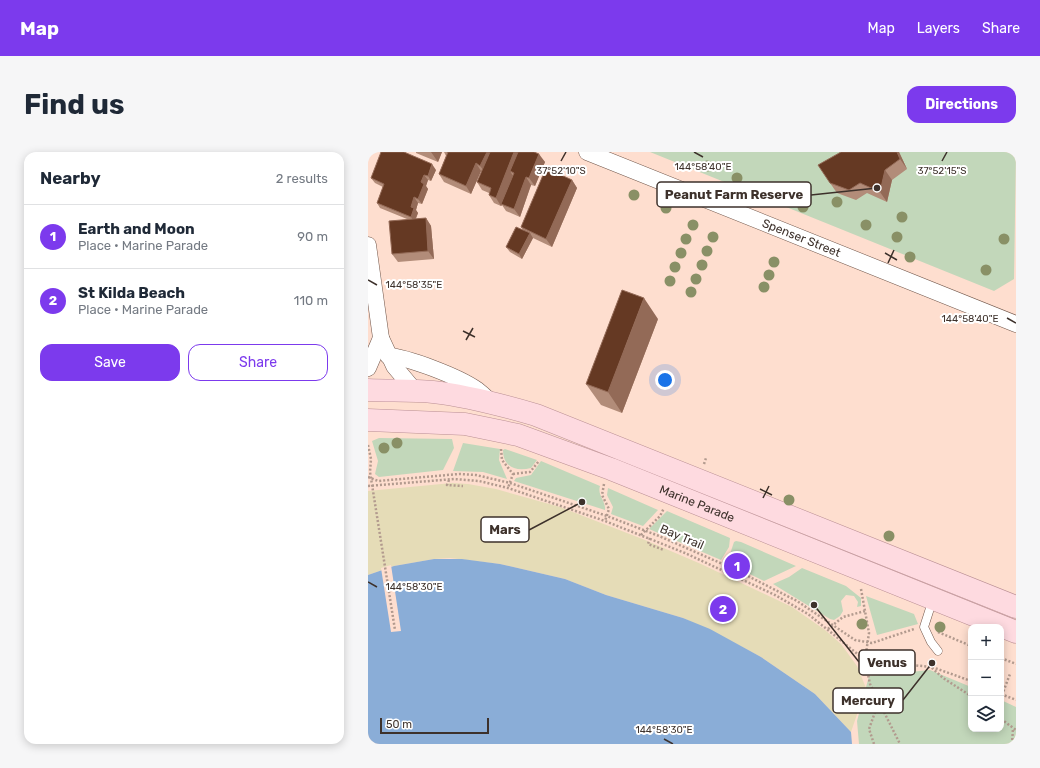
<!DOCTYPE html>
<html lang="en">
<head>
<meta charset="utf-8">
<style>
	:root { --surface:#fff; --page:#f6f6f7; --text:#1f2937; --muted:#747a83; --line:#e0e1e3; --accent:#7c3aed }
	body { margin:0; font-family:Rubik,sans-serif; background:var(--page); color:var(--text) }
	.controls { position:absolute; right:12px; bottom:12px; display:grid; overflow:hidden; border-radius:8px; box-shadow:0 2px 10px #0003 }
	.controls button { width:36px; height:36px; display:grid; place-items:center; padding:0; border:0; border-bottom:1px solid var(--line); background:var(--surface); color:var(--text); font:20px sans-serif }
	.scale { position:absolute; left:12px; bottom:10px; width:109px; box-sizing:border-box; padding-left:4px; border:2px solid #3d312b; border-top:0; font-size:11px; line-height:14px; white-space:nowrap; color:#3d312b; -webkit-text-stroke:3px #fff; paint-order:stroke }
	.you { position:absolute; left:297px; top:228px; width:14px; height:14px; margin:-10px; border:3px solid #fff; border-radius:50%; background:#1a73e8; box-shadow:0 0 0 6px #1a73e833 }
	.badge { display:grid; place-items:center; width:26px; height:26px; border-radius:50%; background:var(--accent); color:#fff; font-size:13px; font-weight:700 }
	.pin { position:absolute; translate:-50% -50%; border:2px solid #fff; box-shadow:0 1px 4px #0006 }
	.list { margin:0; padding:0; list-style:none }
	h2 { display:flex; justify-content:space-between; align-items:center; height:52px; margin:0; padding:0 16px; font-size:17px }
	h2 small { font-size:13px; font-weight:400; color:var(--muted) }
	.list li { display:grid; grid-template-columns:26px 1fr auto; gap:12px; align-items:center; box-sizing:border-box; height:64px; padding:0 16px; border-top:1px solid var(--line) }
	.list b { display:block; font-size:15px; white-space:nowrap }
	.list p { margin:0; font-size:13px; white-space:nowrap; color:var(--muted) }
	.list em { font-size:13px; font-style:normal; color:var(--muted) }
	.actions { display:flex; gap:8px; padding:12px 16px }
	.actions a { flex:1; padding:9px 0; border:1px solid var(--accent); border-radius:12px; text-align:center; font-size:14px; color:var(--accent) }
	.actions .main { background:var(--accent); color:#fff }
	.icon { flex:none; width:22px; height:22px; fill:none; stroke:currentColor; stroke-width:2; stroke-linecap:round; stroke-linejoin:round }
	.map { position:relative; flex:none; width:648px; height:592px; overflow:hidden; border-radius:12px }
	header { display:flex; align-items:center; gap:24px; box-sizing:border-box; height:56px; padding:0 20px; background:var(--accent); color:#fff }
	header strong { font-size:19px }
	nav { display:flex; gap:22px; margin-inline-start:auto; font-size:14px }
	.intro { display:flex; align-items:center; justify-content:space-between; box-sizing:border-box; height:96px; padding:0 24px }
	h1 { margin:0; font-size:28px }
	.button { padding:10px 18px; border-radius:12px; background:var(--accent); color:#fff; font-size:14px; font-weight:700 }
	main { display:flex; gap:24px; padding:0 24px }
	aside { flex:1; background:var(--surface); border-radius:12px; box-shadow:0 2px 10px #0003 }
	.map>svg:first-child { display:block }
	.green { fill:#c2d7ba }
	.sand { fill:#e5dcb7 }
	.water { fill:#8aadd7 }
	.pier { fill:#fedecf }
	.lines { fill:none; stroke-linecap:round; stroke-linejoin:round }
	.lane-casing { stroke:#72574b; stroke-width:9 }
	.street-casing { stroke:#72574b; stroke-width:17 }
	.primary-casing { stroke:#ba8f94; stroke-width:23 }
	.path { stroke:#b29a8e; stroke-width:2.5; stroke-dasharray:2 2; stroke-linecap:butt }
	.lane { stroke:#fff; stroke-width:8 }
	.street { stroke:#fff; stroke-width:16 }
	.primary { stroke:#fedae0; stroke-width:22 }
	.tree { fill:#899066 }
	.wall { fill:#b28c79 }
	.shaded-wall { fill:#936a57 }
	.building { fill:#653923; stroke:#936a57 }
	.ticks { fill:none; stroke:#3d312b; stroke-width:1.5 }
	.labels { text-anchor:middle; dominant-baseline:central; stroke-width:4; stroke-linejoin:round; paint-order:stroke }
	.street-label { font-size:12px; fill:#3d312b; stroke:#fff }
	.ticks-label { font-size:10px; text-anchor:middle; fill:#3d312b; stroke:#fff; stroke-width:4; stroke-linejoin:round; paint-order:stroke }
	.leader { fill:none; stroke:#3d312b; stroke-width:1.5 }
	.callout-dot { fill:#3d312b; stroke:#fff; stroke-width:1.5 }
	.callout { fill:#fff; stroke:#3d312b; stroke-width:1.5 }
	.callout-label { font-size:13px; text-anchor:middle; font-weight:bold; fill:#3d312b }
</style>
</head>
<body>
<header>
<strong>Map</strong>
<nav><a>Map</a><a>Layers</a><a>Share</a></nav>
</header>
<div class="intro"><h1>Find us</h1><a class="button">Directions</a></div>
<main>
<aside>
<h2>Nearby<small>2 results</small></h2>
<ul class="list">
<li><span class="badge">1</span><div><b>Earth and Moon</b><p>Place · Marine Parade</p></div><em>90 m</em></li>
<li><span class="badge">2</span><div><b>St Kilda Beach</b><p>Place · Marine Parade</p></div><em>110 m</em></li>
</ul>
<div class="actions"><a class="main">Save</a><a>Share</a></div>
</aside>
<div class="map">
<svg width="648" height="592" viewBox="0 0 648 592">
	<rect width="100%" height="100%" fill="#fedecf"/>
	<path class="green" d="M282,0H648L646,127L626,139Z
		M11,286L84,287L86,296L75,318L11,325L7,322L10,309L4,289Z
		M95,291L132,297L131,308L139,327L115,320L85,319Z
		M137,297L169,308L163,316C148,320 135,315 135,298Z
		M173,309L232,334C229,343 238,349 237,358L146,329L148,326L163,323Z
		M240,336L290,358L275,374L243,362L245,355L239,343Z
		M299,359L362,386L361,395L353,408L281,377Z
		M368,389L373,390L428,414L396,429L357,410L361,405L366,390Z
		M434,416L478,434L493,446V454L489,455L490,450L486,444L478,443L473,449L475,459L472,464L466,468L462,467L405,432L421,425Z
		M498,444L546,462L550,472L509,483Z
		M562,518L603,535V577H633V548L648,555V592H491L489,569L501,524Z"/>
	<path class="sand" d="M84,331L100,332L128,337L192,355L277,388L333,412L424,455L457,478L473,492L489,514L498,536L483,580L447,542L393,505L361,488L315,466L238,443L197,427L132,412L82,406L66,407L26,414L0,423V339Z"/>
	<path class="water" d="M66,407H94L132,412L197,427L238,443L315,466L342,477L393,505L447,542L483,580L484,592H0V423L26,414Z"/>
	<path class="pier" d="M23,413L33,479L23,480L13,416Z"/>
	<g class="lines">
		<g class="lane-casing">
			<path id="lane" d="M565,447L556,475L563,490L570,499"/>
		</g>
		<g class="street-casing">
			<g id="street">
				<path id="s1" d="M219,0L648,172"/>
				<path d="M0,93L13,186L26,214L47,239"/>
				<path d="M20,204C40,205 91,225 108,237C113,240 117,245 122,249"/>
				<path d="M0,216L13,186"/>
			</g>
		</g>
		<g class="primary-casing">
			<g id="primary">
				<path d="M0,238C22,239 44,238 65,240C100,244 134,253 168,263L648,455"/>
				<path id="s2" d="M0,268L97,272L150,283L243,317L648,480"/>
			</g>
		</g>
		<path class="path" d="M0,293L3,307L2,320L27,478
			M133,297L134,308L145,322L140,336
			M336,312L338,306
			M145,322L162,320L171,309
			M0,325L10,329L91,322L108,323L142,331L239,364L291,384L366,417L429,449L487,488L504,491L546,477
			M81,328L79,333L95,334
			M236,332L234,343L241,357L237,369
			M0,334L86,327L111,329L140,336L237,369L317,401L407,443L440,462L497,508L563,515L575,526L603,544
			M273,383L292,364L296,356
			M282,386L280,392L296,398
			M493,437L501,481L497,508L502,532L532,592
			M460,477L475,465L497,459
			M570,480L603,494
			M633,506L648,512
			M564,515L603,529
			M633,542L648,548
			M634,543L642,522
			M633,567L648,578
			M506,592L501,577L511,549
			M644,592L645,576"/>
		<use href="#lane" class="lane"/>
		<use href="#street" class="street"/>
		<use href="#primary" class="primary"/>
	</g>
	<g class="tree">
		<circle cx="339" cy="14" r="5.5"/>
		<circle cx="369" cy="26" r="5.5"/>
		<circle cx="266" cy="43" r="5.5"/>
		<circle cx="469" cy="50" r="5.5"/>
		<circle cx="435" cy="55" r="5.5"/>
		<circle cx="298" cy="56" r="5.5"/>
		<circle cx="534" cy="65" r="5.5"/>
		<circle cx="325" cy="73" r="5.5"/>
		<circle cx="498" cy="73" r="5.5"/>
		<circle cx="345" cy="85" r="5.5"/>
		<circle cx="529" cy="85" r="5.5"/>
		<circle cx="318" cy="87" r="5.5"/>
		<circle cx="636" cy="87" r="5.5"/>
		<circle cx="339" cy="99" r="5.5"/>
		<circle cx="313" cy="101" r="5.5"/>
		<circle cx="542" cy="105" r="5.5"/>
		<circle cx="406" cy="110" r="5.5"/>
		<circle cx="334" cy="113" r="5.5"/>
		<circle cx="307" cy="115" r="5.5"/>
		<circle cx="618" cy="118" r="5.5"/>
		<circle cx="401" cy="123" r="5.5"/>
		<circle cx="328" cy="127" r="5.5"/>
		<circle cx="302" cy="129" r="5.5"/>
		<circle cx="396" cy="135" r="5.5"/>
		<circle cx="323" cy="140" r="5.5"/>
		<circle cx="29" cy="291" r="5.5"/>
		<circle cx="16" cy="296" r="5.5"/>
		<circle cx="421" cy="348" r="5.5"/>
		<circle cx="521" cy="384" r="5.5"/>
		<circle cx="494" cy="472" r="5.5"/>
		<circle cx="572" cy="475" r="5.5"/>
	</g>
	<path class="wall" d="M48,0H74L70,10L48,1Z
		M76,0H166L177,10L167,34L163,33L152,65L138,59L134,53L133,54L126,51L121,43V41L114,38L109,30L114,19H113L103,42L76,30L71,22L78,4Z
		M531,0L539,17L524,28L519,50L499,41L488,48L469,41L462,31Z
		M68,18L63,29L60,28L58,34L60,37L54,52L50,51L48,58L50,61L48,67L58,66L63,74L66,107L30,110L24,102L39,67L12,56L9,51L15,35L7,31L3,26Z
		M204,28L209,36L184,95L165,86L154,107L142,100L138,95L155,78L153,75Z
		M290,167L254,261L233,253L218,232Z"/>
	<path class="shaded-wall" d="M63,0H74L70,10Z
		M119,0H128L118,21L112,14Z
		M146,0H154L142,19L145,24L133,52L134,53L133,54L128,46Z
		M529,0H531L539,17L532,7Z
		M171,2L177,10L167,34L161,26Z
		M108,11L113,19L103,42L98,34Z
		M64,12L68,18L63,29L60,24Z
		M517,18L524,28L519,50L512,40Z
		M56,23L60,28L58,34L60,37L54,52L50,47L53,30Z
		M158,25L163,33L152,65L146,57Z
		M204,28L209,36L184,95L178,87Z
		M46,45L50,51L48,58L50,61L46,70L43,65V55Z
		M58,66L63,74L66,107L60,99Z
		M162,81L165,86L154,107L151,102Z
		M276,146L290,167L254,261L240,240Z"/>
	<path class="building" d="M13,0H36L64,12L60,24L56,23L53,30L56,32L50,47L46,45L43,55L46,56L43,65L9,51L16,32L3,26Z
		M80,0H119L112,14L108,11L98,34L71,22Z
		M122,0H146L128,46L121,43L123,36L109,30Z
		M150,0H166L171,2L161,26L158,25L146,57L133,52L146,21L142,19Z
		M473,0H529L532,7L517,18L512,40L492,31L481,38L462,31L450,13Z
		M178,16L204,28L178,87L153,75Z
		M58,66L60,99L24,102L21,69Z
		M148,75L162,81L151,102L138,95Z
		M254,138L276,146L240,240L218,232Z"/>
	<path class="ticks" d="M326,0L335,5M193,9L198,0M574,9L579,0M517,101L529,108M520,111L526,98M0,128L9,133M639,166L648,171M95,179L107,185M98,188L105,176M392,337L404,343M395,346L401,334M0,430L9,435M296,587L305,592"/>
	<g class="labels">
		<g class="street-label">
			<text stroke="none"><textPath href="#s1" startOffset="231">Spenser Street</textPath></text>
			<text stroke="none"><textPath href="#s2" startOffset="343">Marine Parade</textPath></text>
			<text transform="translate(314 385) rotate(23)">Bay Trail</text>
		</g>
	</g>
	<g class="ticks-label">
		<text x="335" y="18">144°58'40"E</text>
		<text x="193" y="22">37°52'10"S</text>
		<text x="574" y="22">37°52'15"S</text>
		<text x="46" y="136">144°58'35"E</text>
		<text x="602" y="170">144°58'40"E</text>
		<text x="46" y="438">144°58'30"E</text>
		<text x="296" y="581">144°58'30"E</text>
	</g>
	<path class="leader" d="M509 36L443 43M214 350L161 378M446 453L491 510M564 511L535 548"/>
	<g class="callout-dot">
		<circle cx="509" cy="36" r="4"/>
		<circle cx="214" cy="350" r="4"/>
		<circle cx="446" cy="453" r="4"/>
		<circle cx="564" cy="511" r="4"/>
	</g>
	<g class="callout">
		<rect x="289" y="30" width="154" height="25" rx="4"/>
		<rect x="113" y="365" width="48" height="25" rx="4"/>
		<rect x="491" y="498" width="56" height="25" rx="4"/>
		<rect x="465" y="536" width="70" height="25" rx="4"/>
	</g>
	<g class="callout-label">
		<text x="366" y="47">Peanut Farm Reserve</text>
		<text x="137" y="382">Mars</text>
		<text x="519" y="515">Venus</text>
		<text x="500" y="553">Mercury</text>
	</g>
</svg>
<div class="controls">
<button>+</button>
<button>−</button>
<button><svg class="icon" aria-label="layers" viewBox="0 0 24 24"><path d="M12 4l9 5-9 5-9-5zM3 14l9 5 9-5"/></svg></button>
</div>
<div class="scale">50 m</div>
<div class="you"></div>
<div class="pin badge" style="left:369px;top:414px">1</div>
<div class="pin badge" style="left:355px;top:457px">2</div>
</div>
</main>
</body>
</html>
